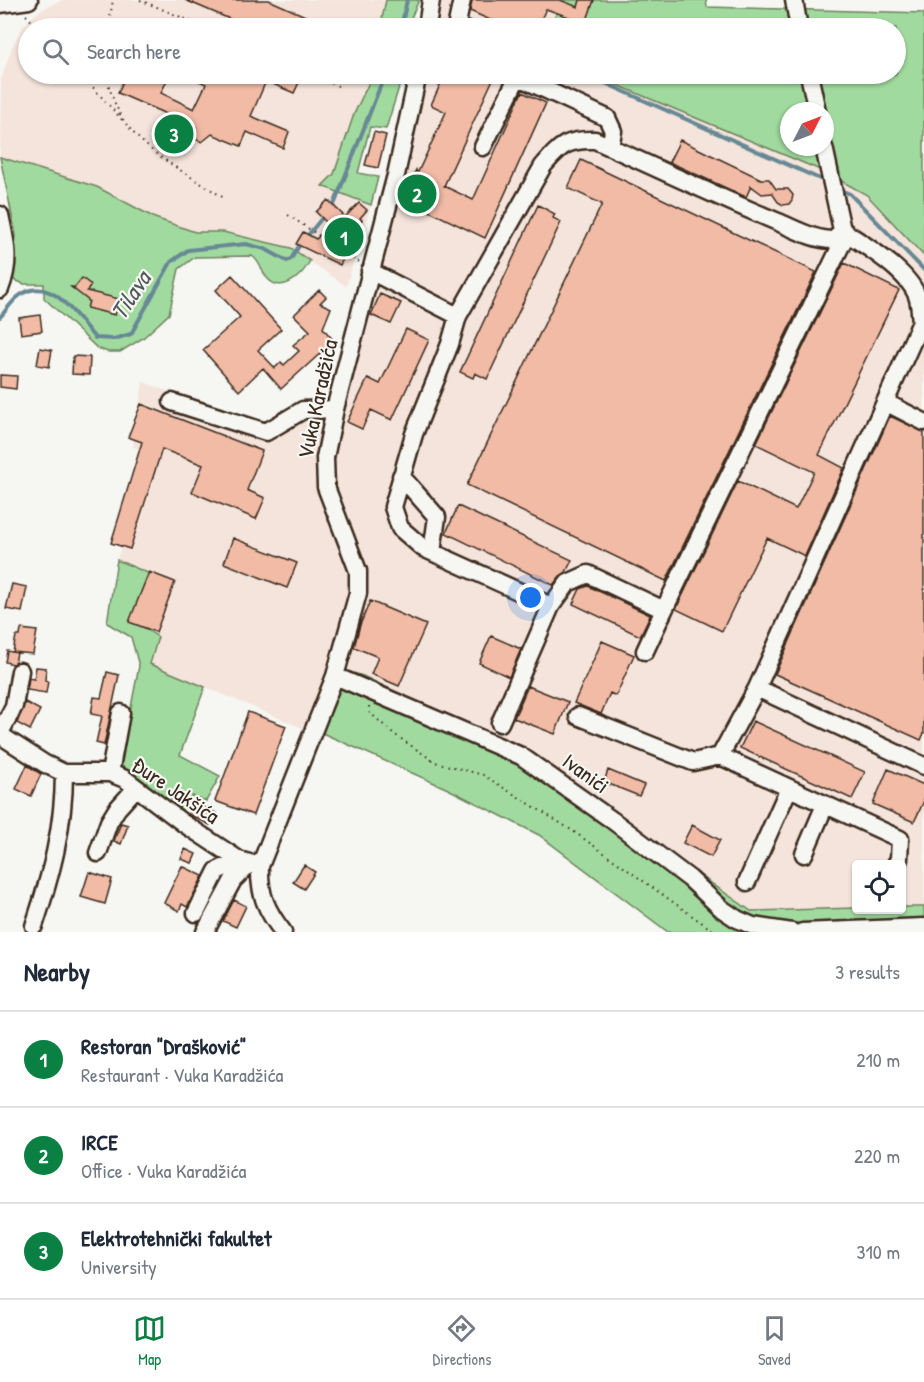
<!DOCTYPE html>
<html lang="en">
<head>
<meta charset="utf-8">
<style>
	:root { --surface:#fff; --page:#f2f2f3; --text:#1f2937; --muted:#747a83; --line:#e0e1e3; --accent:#0b8043 }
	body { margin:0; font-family:"Patrick Hand",sans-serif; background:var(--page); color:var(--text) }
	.controls { position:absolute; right:18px; bottom:18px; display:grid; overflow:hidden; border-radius:6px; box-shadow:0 2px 4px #0004 }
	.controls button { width:54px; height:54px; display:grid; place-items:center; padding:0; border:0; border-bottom:2px solid var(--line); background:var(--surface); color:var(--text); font:30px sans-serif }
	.compass { position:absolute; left:780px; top:102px; width:54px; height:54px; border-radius:50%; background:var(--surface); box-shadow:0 2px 4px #0004; rotate:48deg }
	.you { position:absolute; left:531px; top:598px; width:21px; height:21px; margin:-15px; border:4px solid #fff; border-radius:50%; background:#1a73e8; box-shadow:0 0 0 9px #1a73e833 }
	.badge { display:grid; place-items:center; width:39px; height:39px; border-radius:50%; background:var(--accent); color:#fff; font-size:20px; font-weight:700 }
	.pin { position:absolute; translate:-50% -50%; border:3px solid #fff; box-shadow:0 2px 6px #0006 }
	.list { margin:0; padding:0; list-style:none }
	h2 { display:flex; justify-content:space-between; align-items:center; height:78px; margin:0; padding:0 24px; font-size:26px }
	h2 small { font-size:20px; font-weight:400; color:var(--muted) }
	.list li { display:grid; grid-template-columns:39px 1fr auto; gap:18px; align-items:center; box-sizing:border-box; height:96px; padding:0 24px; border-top:2px solid var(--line) }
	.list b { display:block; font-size:22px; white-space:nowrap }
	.list p { margin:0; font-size:20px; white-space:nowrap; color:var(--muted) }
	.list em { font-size:20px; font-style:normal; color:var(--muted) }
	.icon { flex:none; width:33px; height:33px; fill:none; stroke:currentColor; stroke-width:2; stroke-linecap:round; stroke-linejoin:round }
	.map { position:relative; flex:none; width:924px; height:932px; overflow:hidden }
	.search { position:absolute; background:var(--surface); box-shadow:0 2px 4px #0004; left:18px; right:18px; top:18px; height:66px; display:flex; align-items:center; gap:15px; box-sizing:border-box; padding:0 21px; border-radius:33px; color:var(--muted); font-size:22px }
	.sheet { height:366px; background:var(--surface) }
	nav { display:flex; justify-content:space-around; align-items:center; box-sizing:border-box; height:84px; border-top:2px solid var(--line); background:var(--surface); font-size:16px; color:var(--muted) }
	nav a { display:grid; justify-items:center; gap:3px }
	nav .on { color:var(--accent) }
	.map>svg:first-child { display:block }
	.built { fill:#f4e4db }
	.green { fill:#a1da9f; stroke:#6e825e; stroke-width:1.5; fill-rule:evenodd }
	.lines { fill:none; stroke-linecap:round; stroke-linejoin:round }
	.stream { stroke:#678895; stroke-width:4 }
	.building { fill:#f1bba6; stroke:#3b2a1e; stroke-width:1.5 }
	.minor-casing { stroke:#3b2a1e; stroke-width:21 }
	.path { stroke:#3b2a1e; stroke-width:2; stroke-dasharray:1.5 4.5; stroke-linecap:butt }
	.minor { stroke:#f6f6f2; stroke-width:16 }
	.labels { text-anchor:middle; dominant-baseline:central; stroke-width:4.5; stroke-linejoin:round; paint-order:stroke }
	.street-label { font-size:22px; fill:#3b2a1e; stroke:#f6f6f2 }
	.water-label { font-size:24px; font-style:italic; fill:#51595a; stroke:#f6f6f2 }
</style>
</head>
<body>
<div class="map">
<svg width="924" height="932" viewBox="0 0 924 932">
	<rect width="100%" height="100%" fill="#f6f6f2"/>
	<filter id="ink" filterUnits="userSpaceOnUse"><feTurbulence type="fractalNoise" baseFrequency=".0167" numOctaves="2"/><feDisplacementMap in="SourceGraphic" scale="12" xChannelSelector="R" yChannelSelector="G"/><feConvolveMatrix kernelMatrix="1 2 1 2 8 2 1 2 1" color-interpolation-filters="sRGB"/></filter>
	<g filter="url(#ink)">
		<path class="built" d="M63,0H386L380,28H28V74H373L354,114L334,174L323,187L371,205L346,286L291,248L223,232H195L155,218L97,187L0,157L1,80L13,44L23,26L32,17L41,10Z
			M431,0H562L550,28H427Z
			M418,74H591L825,172L867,195L924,256V907H902V864H856V908L751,911L532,757L363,676L310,731L150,664L158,637L140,625L157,577L117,560L150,453L133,447L143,382L264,426L344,402Z"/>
		<path class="green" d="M386,0H419L410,20L409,28H380Z
			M562,0H706L707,7L924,13V256L867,195L825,172L591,74H896V28H550ZM789,111H825V147H789Z
			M373,74H403L386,129L370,127L358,173L378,177L371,205L322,186L334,174L354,114Z
			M0,157L97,187L155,218L195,232H223L291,248L310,261C303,274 283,295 268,279C261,272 261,262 252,256L195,257L179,269L169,314L143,338L120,352H108L97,348L44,298V284H24L12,279L16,235Z
			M117,560L157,577L140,625L158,637L150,664L205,687L180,755L220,776L206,801L192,796L180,812L120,764L139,666L131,637L107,623Z
			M334,667L363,676L532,757L751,911L856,908L902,910V907H924V932H668L539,835L448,789L311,728Z"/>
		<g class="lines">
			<path class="stream" d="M467,21L484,28
				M401,28L407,0
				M585,74L822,180
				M843,191L850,194L924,270
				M334,205L385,74
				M308,235L322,218
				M0,317C6,311 11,302 19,296C51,272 77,318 95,338L114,339L131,334L171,262L188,250L246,244L265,249L287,261L291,259L299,246"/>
		</g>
		<path class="building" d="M185,0H269L312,19L308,28H228L232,20Z
			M472,0H560L578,7L580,0H594L586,23L546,9L537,28H508L470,11Z
			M126,74H170L161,93L194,109L206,84L184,74H303L294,93L266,81L251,116L289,132L283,148L247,132L241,146L212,134L202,142L195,139L196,127L118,93Z
			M445,74H487L494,77L444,186L473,200L522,92L546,103L485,238L402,198L416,170L417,174L446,112L431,105Z
			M374,132L386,135L378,168L365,165Z
			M680,140L761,179H769L776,189H788L793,195L792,200L789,204L783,205L778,202L772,193L762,194L751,186L746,197L669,162Z
			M581,160L816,272L666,581L467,485L602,204L568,188Z
			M328,200L345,217L359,203L367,210L360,218L362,220L335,247L346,253L340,265L296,244L303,232L316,239L330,226L316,212Z
			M538,205L555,214L553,218L561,222L487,379L475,373L473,378L460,372Z
			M844,263L899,290L819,455L844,468L805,556L767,538L722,631L676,609L738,481L796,509L814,472L756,444Z
			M232,275L281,329L258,350L275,368L281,362L284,365L299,351L293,345L310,331L294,315L319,290L326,297L320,303L331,308L323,328L334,341L281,389L263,368L239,391L203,350L240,317L216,290Z
			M82,278L91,285L87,291L119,299L115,315L87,308L89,301L71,287H75Z
			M380,294L401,303L391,324L371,315Z
			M40,315L42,331L21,334L19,318Z
			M406,329L429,340L392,420L371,410L362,429L347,422L368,378L380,384Z
			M40,348L52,350L49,367L37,365Z
			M73,356L90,357L89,375L72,374Z
			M0,375L17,376L16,389L0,387Z
			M141,404L262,451L247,490L265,498L256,519L192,492L203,465L162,449L130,549L111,543L142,442L128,437Z
			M890,416L924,432V733L921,740L775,674Z
			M458,506L572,560L566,572L560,576L553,585L446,533Z
			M233,538L297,563L287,588L224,563Z
			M149,572L175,582L156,632L129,622Z
			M12,584L27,587L22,612L6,609Z
			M588,586L650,615L640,636L573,604L580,589Z
			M370,601L426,625L399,686L371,674L378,657L354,647L360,625Z
			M21,629L37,631L33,654L13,652L16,636H20Z
			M491,636L521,649L509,677L479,663Z
			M602,641L634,655L616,696L610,693L601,714L574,703Z
			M7,651L17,653L15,662L13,664L5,662Z
			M36,667L46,668L45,680L48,681L46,693L27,690L29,678L34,679Z
			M107,672L119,675L104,745L96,743L102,716L91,714L94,697L101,698Z
			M528,686L568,702L555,734L514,718Z
			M25,702L40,710L30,730L17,723Z
			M248,712L286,726L253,815L215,801Z
			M753,721L865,772L852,799L740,748Z
			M27,765L41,774L31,796L16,789Z
			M888,769L924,785V801L914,822L873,804Z
			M608,770L644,785L639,796L604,782Z
			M194,802L216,813L210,825L188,814Z
			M121,823L128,825L121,844L114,841Z
			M692,825L720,840L711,857L683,843Z
			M185,849L196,854L192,863L181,859Z
			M304,865L315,872L304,889L293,882Z
			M182,866L203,876L187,907L182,904L179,911L164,903Z
			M89,872L112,879L105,904L81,897Z
			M234,900L246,906L236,927L223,921Z"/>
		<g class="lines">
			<g class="minor-casing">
				<path id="minor" d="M794,0L799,28
					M0,4L29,0
					M427,28L431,0
					M456,28L462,0
					M512,74L607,118L613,131L610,147
					M809,74L817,111
					M483,147L518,76
					M824,147L842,230
					M0,215C6,243 11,261 0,289
					M842,230C864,245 911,272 918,299C920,306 920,314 921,322L924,324
					M370,271L458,316
					M921,322L757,688L924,766
					M172,402L266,432L303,410L335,409
					M885,402L924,422
					M401,476L437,517L432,552
					M551,606L423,548L400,528L393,507L414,434L450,344L458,316L543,166C561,145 567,139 595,140C656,168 716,196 778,222C795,229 816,241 835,240L842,230
					M664,610L847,233
					M335,676L521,756L612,820L690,879L722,909L737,919L753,926L792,932
					M578,716L693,762L720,756L757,688
					M500,723L551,606L568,583L588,574L664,610L645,651
					M0,733L14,706L20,671
					M0,735L45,764L64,773H110L125,779L183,823L239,860L260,866
					M720,756L900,839L899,859L896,864
					M110,773L121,713
					M98,853L109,822L117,809L136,788
					M804,854L825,805
					M747,882L789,788
					M196,913L217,871L239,860
					M34,926C51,875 64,828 64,773
					M205,932L233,880L250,863
					M283,932C266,910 259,894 260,866L335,676L358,593V571L326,487L325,458L335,409L396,175L418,74
					M802,932L924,927"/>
			</g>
			<path class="path" d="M140,0L207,28
				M26,15L38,28
				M108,28L113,0
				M81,74L123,121
				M106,74C109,90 117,112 127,125C148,154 194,178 224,198
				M309,74L340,87
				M288,215L359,262
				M369,706V712L394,734L435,762L483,775L573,831L715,932"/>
			<use href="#minor" class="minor"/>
		</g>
	</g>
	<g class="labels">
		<g class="street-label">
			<text transform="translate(317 399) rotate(-78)">Vuka Karadžića</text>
			<text transform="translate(586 773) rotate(36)">Ivanići</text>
			<text transform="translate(176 790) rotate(34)">Đure Jakšića</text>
		</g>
		<g class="water-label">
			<text transform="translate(130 295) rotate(-57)">Tilava</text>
		</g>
	</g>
</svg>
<div class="controls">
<button><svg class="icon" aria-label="locate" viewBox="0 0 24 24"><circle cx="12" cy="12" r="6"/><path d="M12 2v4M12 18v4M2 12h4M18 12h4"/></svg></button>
</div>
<svg class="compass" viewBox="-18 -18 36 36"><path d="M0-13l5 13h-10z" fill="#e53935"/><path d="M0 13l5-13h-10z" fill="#747a83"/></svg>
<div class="you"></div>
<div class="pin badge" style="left:344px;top:237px">1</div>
<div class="pin badge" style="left:417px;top:194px">2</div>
<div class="pin badge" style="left:174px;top:134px">3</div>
<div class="search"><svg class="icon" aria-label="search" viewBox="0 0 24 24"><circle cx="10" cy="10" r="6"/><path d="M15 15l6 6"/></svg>Search here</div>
</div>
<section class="sheet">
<h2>Nearby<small>3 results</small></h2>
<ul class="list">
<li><span class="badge">1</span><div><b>Restoran &quot;Drašković&quot;</b><p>Restaurant · Vuka Karadžića</p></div><em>210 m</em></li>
<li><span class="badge">2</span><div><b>IRCE</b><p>Office · Vuka Karadžića</p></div><em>220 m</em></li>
<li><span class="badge">3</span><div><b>Elektrotehnički fakultet</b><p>University</p></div><em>310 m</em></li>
</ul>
</section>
<nav>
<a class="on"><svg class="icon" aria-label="map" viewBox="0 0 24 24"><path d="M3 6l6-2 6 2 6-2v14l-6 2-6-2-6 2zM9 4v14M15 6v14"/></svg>Map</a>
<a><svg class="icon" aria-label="directions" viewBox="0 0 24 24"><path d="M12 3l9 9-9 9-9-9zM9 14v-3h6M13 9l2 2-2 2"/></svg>Directions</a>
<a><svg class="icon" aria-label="saved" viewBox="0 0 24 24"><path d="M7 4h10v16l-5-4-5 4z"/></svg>Saved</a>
</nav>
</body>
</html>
